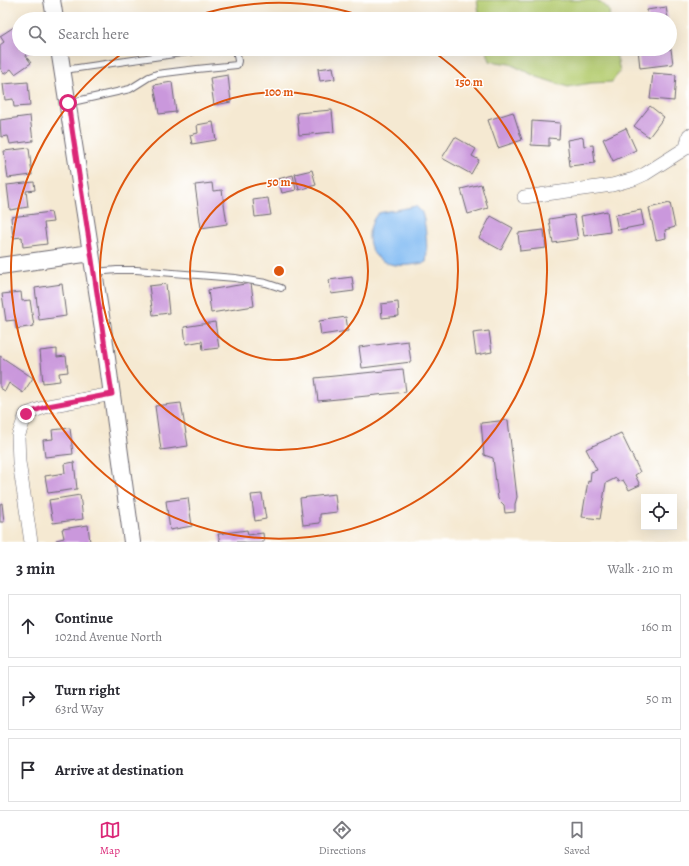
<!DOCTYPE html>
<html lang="en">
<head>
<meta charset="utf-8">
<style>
	:root { --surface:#fff; --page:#f7f7f7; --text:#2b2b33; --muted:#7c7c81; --line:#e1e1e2; --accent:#db2777 }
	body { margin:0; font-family:Alegreya,serif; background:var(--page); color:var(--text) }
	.controls { position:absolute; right:12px; bottom:12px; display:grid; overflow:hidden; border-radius:0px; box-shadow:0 4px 16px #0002 }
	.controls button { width:36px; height:36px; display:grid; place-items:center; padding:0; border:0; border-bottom:1px solid var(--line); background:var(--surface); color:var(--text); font:20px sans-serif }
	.stop { position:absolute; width:12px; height:12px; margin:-9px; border:3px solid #db2777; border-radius:50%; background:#fff }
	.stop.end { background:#db2777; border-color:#fff; box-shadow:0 1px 4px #0008 }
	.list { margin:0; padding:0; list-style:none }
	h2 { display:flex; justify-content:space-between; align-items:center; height:52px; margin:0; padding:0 16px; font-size:17px }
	h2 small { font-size:13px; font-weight:400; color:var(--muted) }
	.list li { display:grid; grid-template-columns:26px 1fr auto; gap:12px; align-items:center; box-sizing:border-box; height:64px; margin:0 8px 8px; padding:0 8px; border:1px solid var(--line); border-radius:0px }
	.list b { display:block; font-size:15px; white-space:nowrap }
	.list p { margin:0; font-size:13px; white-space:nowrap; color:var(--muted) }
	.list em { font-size:13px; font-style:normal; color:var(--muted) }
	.icon { flex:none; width:22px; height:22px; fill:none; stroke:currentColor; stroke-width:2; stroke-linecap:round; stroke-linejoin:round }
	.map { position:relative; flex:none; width:689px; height:542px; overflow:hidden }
	.search { position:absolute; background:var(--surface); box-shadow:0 4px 16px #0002; left:12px; right:12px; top:12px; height:44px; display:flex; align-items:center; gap:10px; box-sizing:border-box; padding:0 14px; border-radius:22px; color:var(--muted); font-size:15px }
	.sheet { height:268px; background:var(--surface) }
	nav { display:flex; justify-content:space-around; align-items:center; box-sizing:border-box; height:56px; border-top:1px solid var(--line); background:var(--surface); font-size:11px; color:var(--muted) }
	nav a { display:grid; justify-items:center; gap:2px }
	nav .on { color:var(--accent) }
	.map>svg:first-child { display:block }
	.green { fill:#b6cd72; stroke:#6c7856 }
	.water { fill:#82bbf3; stroke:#526e97 }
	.building { fill:#ca98dc }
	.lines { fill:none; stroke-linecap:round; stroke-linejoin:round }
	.service-casing { stroke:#6c6870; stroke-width:8 }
	.minor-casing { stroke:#6c6870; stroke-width:14 }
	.tertiary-casing { stroke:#6c6870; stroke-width:18 }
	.service { stroke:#fff; stroke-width:6 }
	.minor { stroke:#fff; stroke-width:13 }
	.tertiary { stroke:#fff; stroke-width:16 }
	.route { stroke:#db2777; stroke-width:5 }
	.ring { fill:none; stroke:#de560e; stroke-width:2 }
	.centre { fill:#de560e; stroke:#fff; stroke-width:2 }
	.ring-label { font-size:12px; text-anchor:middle; font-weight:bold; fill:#de560e; stroke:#fff; stroke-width:3; stroke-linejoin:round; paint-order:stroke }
</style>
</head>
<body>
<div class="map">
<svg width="689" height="542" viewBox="0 0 689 542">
	<rect width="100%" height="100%" fill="#fff"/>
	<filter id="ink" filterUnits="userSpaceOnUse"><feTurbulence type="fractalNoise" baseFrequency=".025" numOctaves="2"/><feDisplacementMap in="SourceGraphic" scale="8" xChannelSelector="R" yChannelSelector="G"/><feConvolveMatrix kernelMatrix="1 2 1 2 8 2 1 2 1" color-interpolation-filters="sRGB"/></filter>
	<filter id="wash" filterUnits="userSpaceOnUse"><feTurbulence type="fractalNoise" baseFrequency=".012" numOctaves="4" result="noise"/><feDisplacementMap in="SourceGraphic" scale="16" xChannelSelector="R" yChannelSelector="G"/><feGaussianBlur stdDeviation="0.9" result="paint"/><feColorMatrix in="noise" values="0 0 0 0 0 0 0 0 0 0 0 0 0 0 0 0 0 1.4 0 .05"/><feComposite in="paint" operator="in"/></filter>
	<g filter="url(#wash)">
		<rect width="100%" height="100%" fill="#f5e9d2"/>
		<path class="green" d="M477,0H597L609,10L610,19H480Z
			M486,49H615L620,71L612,82L591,83L568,87L537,77L510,64L490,61Z"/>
		<path class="water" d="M416,206C417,208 419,209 421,211C426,219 428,253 426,262C408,267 381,269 372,250C369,243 368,236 370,229C372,223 374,216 379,213C381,212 386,212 388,211C397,210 407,208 416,206Z"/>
		<g id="blocks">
			<path class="building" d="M666,7L668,19H648L647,10Z
				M17,25L19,29V49H35L25,55L31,63L15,74L11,69L4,74L0,68V45L4,42L0,36Z
				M638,49H671L673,64L640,68Z
				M333,67L335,79L320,81L318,69Z
				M653,73L676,75L674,101L650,99Z
				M228,75L231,102L214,105L210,78Z
				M28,82L30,106L14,107L13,99L5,100L3,84Z
				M172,82L176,112L159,114L154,85Z
				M650,106L664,117L649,137L634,126Z
				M332,110L334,132L299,135L297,113Z
				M513,112L522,140L498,148L488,120Z
				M30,116L33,141L10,144L8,136L1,137L0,120Z
				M532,121L560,123L559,139L549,138V146L531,145Z
				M213,122L216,140L192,144L190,135L198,133L197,125Z
				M626,128L636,150L613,161L603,139Z
				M455,137L476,149L472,156L479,160L471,174L442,158Z
				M583,137L584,146L593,145L595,163L570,166L567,140Z
				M29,148L32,175L8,178L4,151Z
				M312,170L316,185L299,190L295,174Z
				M293,175L296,190L282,193L278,179Z
				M34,182L35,190L26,191L28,207L10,210L7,185Z
				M212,183L213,191L222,190L227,224L201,228L195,185Z
				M481,184L488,208L468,214L461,189Z
				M268,198L271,215L255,217L253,200Z
				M670,203L675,227L665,230L666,238L656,240L649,208Z
				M641,210L644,225L618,230L615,215Z
				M607,211L610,232L584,236L581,216Z
				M51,212L53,222L44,223L47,244L23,247L22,237L13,238L11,217Z
				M574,215L578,239L553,243L549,219Z
				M491,216L513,228L501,250L479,238Z
				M544,230L546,248L520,251L518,233Z
				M352,277L354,291L331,294L329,280Z
				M251,283L254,306L211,313L208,290Z
				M62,284L66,316L39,320L35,288Z
				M166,284L169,313L153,315L149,286Z
				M21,292L22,301L30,300L34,326L16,329L15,320L6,321L2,294Z
				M398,302L399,316L382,318L381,304Z
				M346,317L348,331L321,335L319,321Z
				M215,322L219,348L203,350L202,341L186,344L184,327Z
				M489,331L492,352L476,355L473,333Z
				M408,341L411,362L362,368L359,347Z
				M57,349V357L66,356L68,372L59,373L60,381L43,383L40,351Z
				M0,356L33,378L23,393L9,383L5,391L0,388Z
				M403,369L406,392L318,401L315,378Z
				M181,403L188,446L161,450L155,406Z
				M508,420L517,497L515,504V512L505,513L504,505L498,499L493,458L484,455L481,423Z
				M70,428L73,454L45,457L43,440L53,439L52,430Z
				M621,433L640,472L635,475L640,485L629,490L623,480L618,482L616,478L606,483L600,519L582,517L588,481L590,482L591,472L597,470L586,449Z
				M74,462L77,489L48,493L45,476L65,473L64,464Z
				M262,494L266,519L255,521L251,495Z
				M335,494L337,512L320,514V523L303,525L300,498Z
				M80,495L83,519L53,523L49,500Z
				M188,498L192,526L170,530L166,501Z
				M2,503L4,522H0V504Z
				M88,525L90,542H56V540L64,538L62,529Z
				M247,530L248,535L263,533L264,542H220L218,534Z"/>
		</g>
	</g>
	<g filter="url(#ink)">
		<use href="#blocks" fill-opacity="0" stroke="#6c6870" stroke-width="1"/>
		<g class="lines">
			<g class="service-casing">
				<path id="service" d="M64,70L209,49
					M68,103L130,89L149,77L157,74L197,69L237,65L238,61L236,49
					M94,272L117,270H136L235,278L266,283L281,288"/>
			</g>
			<g class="minor-casing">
				<path id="minor" d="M524,197L612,185L634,179L645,174L686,148L689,135
					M31,542L19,462L18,437L26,414L48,406L112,394"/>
			</g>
			<g class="tertiary-casing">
				<path id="tertiary" d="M52,0L55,19
					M59,49L103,329L132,542
					M0,266L91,253"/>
			</g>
			<use href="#service" class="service"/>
			<use href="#minor" class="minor"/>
			<use href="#tertiary" class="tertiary"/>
		</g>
	</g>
	<g class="lines" filter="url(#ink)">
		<path class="route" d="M26,414L48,406L112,394L91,253L68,103"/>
	</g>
	<g class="ring">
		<circle cx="279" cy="271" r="89"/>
		<circle cx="279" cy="271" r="179"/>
		<path d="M190 18A268 268 0 0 1 368 18M431 50A268 268 0 1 1 127 50"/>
	</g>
	<circle cx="279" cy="271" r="6" class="centre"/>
	<g class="ring-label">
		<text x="469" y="86">150 m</text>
		<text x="279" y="96">100 m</text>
		<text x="279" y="186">50 m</text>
	</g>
</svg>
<div class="controls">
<button><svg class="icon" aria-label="locate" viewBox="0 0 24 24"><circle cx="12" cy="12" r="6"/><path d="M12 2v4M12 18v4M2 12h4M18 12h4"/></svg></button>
</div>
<div class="stop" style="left:68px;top:103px"></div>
<div class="stop end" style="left:26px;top:414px"></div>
<div class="search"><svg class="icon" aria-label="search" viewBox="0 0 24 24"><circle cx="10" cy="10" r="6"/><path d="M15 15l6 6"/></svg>Search here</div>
</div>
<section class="sheet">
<h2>3 min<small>Walk · 210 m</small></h2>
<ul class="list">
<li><svg class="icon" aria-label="ahead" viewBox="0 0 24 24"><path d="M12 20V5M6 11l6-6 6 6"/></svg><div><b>Continue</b><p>102nd Avenue North</p></div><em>160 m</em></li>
<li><svg class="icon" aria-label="right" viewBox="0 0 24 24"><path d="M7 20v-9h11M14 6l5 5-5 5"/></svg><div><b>Turn right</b><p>63rd Way</p></div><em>50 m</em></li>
<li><svg class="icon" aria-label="arrive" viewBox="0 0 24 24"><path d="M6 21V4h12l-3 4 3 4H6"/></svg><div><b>Arrive at destination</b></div></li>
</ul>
</section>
<nav>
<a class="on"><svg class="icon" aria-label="map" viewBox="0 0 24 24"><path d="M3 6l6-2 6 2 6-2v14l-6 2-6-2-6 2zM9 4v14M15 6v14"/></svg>Map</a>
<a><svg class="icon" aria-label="directions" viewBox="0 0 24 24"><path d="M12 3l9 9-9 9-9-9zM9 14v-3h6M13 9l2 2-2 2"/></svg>Directions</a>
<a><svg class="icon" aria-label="saved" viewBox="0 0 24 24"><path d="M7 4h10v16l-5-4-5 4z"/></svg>Saved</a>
</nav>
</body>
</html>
